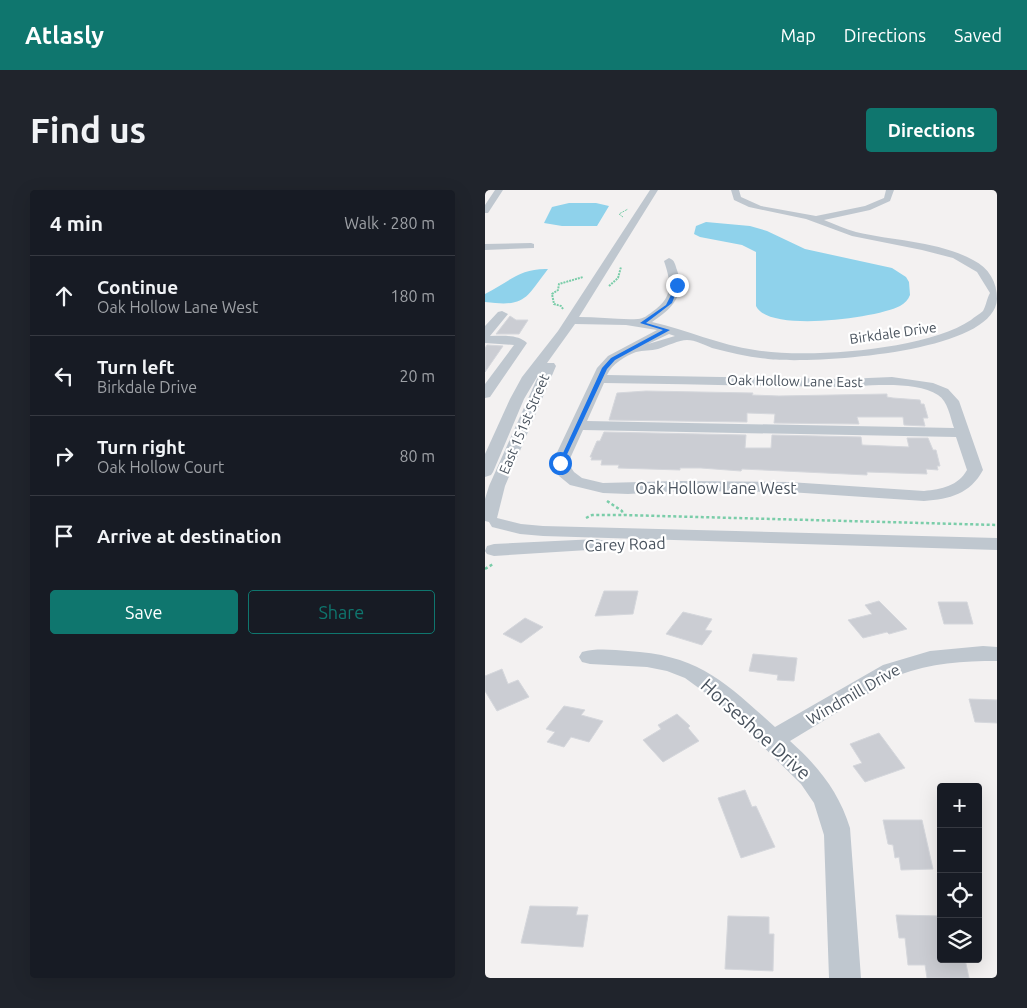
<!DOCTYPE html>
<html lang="en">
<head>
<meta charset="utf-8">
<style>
	:root { --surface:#171b24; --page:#20242c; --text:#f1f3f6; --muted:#9ea1a6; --line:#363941; --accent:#0f766e }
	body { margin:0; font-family:Ubuntu,sans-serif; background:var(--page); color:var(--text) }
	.controls { position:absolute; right:15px; bottom:15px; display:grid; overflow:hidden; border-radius:5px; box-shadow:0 5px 20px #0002 }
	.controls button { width:45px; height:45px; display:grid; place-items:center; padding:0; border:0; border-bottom:1px solid var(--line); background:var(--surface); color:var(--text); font:25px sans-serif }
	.stop { position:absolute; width:15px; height:15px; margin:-11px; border:4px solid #1a73e8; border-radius:50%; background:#fff }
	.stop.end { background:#1a73e8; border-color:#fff; box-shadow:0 1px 5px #0008 }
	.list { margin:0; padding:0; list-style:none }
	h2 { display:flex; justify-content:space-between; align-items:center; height:65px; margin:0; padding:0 20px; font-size:21px }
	h2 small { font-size:16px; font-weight:400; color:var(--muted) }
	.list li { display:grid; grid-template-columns:32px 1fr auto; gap:15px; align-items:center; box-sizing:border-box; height:80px; padding:0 20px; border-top:1px solid var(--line) }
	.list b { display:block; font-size:19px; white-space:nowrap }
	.list p { margin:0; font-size:16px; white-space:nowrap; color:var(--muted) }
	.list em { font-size:16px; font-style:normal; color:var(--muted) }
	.actions { display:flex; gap:10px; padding:15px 20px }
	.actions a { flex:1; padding:11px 0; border:1px solid var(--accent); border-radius:5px; text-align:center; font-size:18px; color:var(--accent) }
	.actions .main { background:var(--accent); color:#fff }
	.icon { flex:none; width:28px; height:28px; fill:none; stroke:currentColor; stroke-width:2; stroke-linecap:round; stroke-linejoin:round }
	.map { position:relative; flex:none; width:512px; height:788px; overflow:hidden; border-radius:5px }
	header { display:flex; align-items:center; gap:30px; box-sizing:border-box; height:70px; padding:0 25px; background:var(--accent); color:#fff }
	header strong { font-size:24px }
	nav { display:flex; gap:28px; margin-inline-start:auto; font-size:18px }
	.intro { display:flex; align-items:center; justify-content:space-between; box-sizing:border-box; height:120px; padding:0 30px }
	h1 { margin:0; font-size:35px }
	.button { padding:12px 22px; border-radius:5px; background:var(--accent); color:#fff; font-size:18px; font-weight:700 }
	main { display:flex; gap:30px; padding:0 30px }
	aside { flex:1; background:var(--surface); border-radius:5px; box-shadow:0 5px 20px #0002 }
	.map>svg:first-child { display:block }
	.water { fill:#8fd2eb }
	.building { fill:#cbcdd3; stroke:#d5d7dc }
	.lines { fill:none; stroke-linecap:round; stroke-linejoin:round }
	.path-far2 { stroke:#7acda9; stroke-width:1; stroke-dasharray:2 1; stroke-linecap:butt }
	.path-far1 { stroke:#7acda9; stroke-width:2; stroke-dasharray:2 1; stroke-linecap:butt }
	.path { stroke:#7acda9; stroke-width:2.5; stroke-dasharray:3 2.5; stroke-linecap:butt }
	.minor { fill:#bfc7cf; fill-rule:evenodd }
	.route { fill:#1a73e8 }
	.labels { text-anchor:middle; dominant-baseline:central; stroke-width:4.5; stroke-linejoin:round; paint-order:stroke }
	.far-street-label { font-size:14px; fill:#49535e; stroke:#fff }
	.street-label { font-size:16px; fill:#49535e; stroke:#fff }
	.near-street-label { font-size:19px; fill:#49535e; stroke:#fff }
</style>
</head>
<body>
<header>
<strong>Atlasly</strong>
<nav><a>Map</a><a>Directions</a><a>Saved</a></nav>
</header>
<div class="intro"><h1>Find us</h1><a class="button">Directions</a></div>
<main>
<aside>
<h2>4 min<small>Walk · 280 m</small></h2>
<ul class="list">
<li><svg class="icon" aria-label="ahead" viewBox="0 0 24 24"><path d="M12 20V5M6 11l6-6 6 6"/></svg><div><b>Continue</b><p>Oak Hollow Lane West</p></div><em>180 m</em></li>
<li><svg class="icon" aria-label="left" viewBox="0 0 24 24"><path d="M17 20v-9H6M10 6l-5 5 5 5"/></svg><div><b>Turn left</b><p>Birkdale Drive</p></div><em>20 m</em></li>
<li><svg class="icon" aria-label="right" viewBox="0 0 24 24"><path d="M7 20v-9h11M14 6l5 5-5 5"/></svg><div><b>Turn right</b><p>Oak Hollow Court</p></div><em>80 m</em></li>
<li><svg class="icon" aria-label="arrive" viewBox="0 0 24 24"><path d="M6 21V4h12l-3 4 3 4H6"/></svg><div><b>Arrive at destination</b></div></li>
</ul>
<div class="actions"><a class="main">Save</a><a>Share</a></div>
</aside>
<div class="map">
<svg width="512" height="788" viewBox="0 0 512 788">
	<rect width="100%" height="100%" fill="#f3f1f1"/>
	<path class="water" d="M84,13H111L124,16L112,36H77L59,33L67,17Z
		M221,32L265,36L282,41L320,59L407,78L421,87L424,92L425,105C423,110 420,113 415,116C392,128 283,143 271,116V62L257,55L215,47L209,44L211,36Z
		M63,79C40,109 41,117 0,112V104C24,92 35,78 63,79Z"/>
	<path class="building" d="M25,126L31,130H43L34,144H11Z
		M2,155L18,156L0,182V158Z
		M161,201L268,203L267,205L294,206L402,204V207L408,208L435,210L436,214H439L443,228H438L440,236L419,235L418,227H372L374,234L289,233L290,224L262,223V232L124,230L132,203Z
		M119,242L261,245L260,258H286L287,245L376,247L377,255L424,257L422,248H443L448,260H451L455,276H452L453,280L441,279L442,284L382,282V285L257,279L256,281L216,278H195V280L133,278L134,275H116L117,270H106L107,267H105L112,251H115Z
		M119,401H153L148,424L110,426Z
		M394,411L422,439L404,444L402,442L378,448L363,430L387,424L380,415Z
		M453,412H482L488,434H459Z
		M198,422L227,429L220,440L227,441L217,455L181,444Z
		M40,428L58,437L36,453L18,444Z
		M268,464L312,468L309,491L292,490L293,485L264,481Z
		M17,479L23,494L33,490L44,507L12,521L0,501V486Z
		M484,509L512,510V533L490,532Z
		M79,516L100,520L96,525L118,531L104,552L86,547L79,557L62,552L70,542L61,539Z
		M192,524L205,536L203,538L214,551L178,572L158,550L176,539L173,535Z
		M394,543L420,578L380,592L368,576L377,573L365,554Z
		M260,600L267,617L271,616L290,657L256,668L233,608Z
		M398,630H437L448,679L416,680L414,667L410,668L408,655L403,654Z
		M45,716L93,717L91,725H103L98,757L36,753Z
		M411,725L456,726V769H480L484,788H442L440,775H423L420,748H414Z
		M243,726L284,727V744H289L288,781L240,779Z"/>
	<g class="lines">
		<path class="path-far2" d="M138,27L134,24L143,19"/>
		<path class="path-far1" d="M124,96L133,88L136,77
			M78,119L76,116L69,114L67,104L73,100L74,94L98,87"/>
		<path class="path" d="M122,311L137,321L138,325
			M101,328L107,325H138L512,335
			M0,379L8,374"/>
		<path class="minor" d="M10,0H18L3,23H0V15Z
			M165,0H173L94,127C113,127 135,130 153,129C158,129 163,125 167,122C188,107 187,95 179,71L184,68C190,70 190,75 192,80C201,105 187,119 167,132C202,140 235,155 270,160C322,169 442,160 486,130C489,127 495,124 498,121C501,116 502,108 505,103L492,82L468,68L437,60L367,46L321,29L264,17L249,10L246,0H254L256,7L276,16L331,26L380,16L399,8L401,0H409L405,11L385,20L339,30C350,34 360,39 371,42C409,51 453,51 488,70C504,78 512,92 512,109C510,164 324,174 283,169C264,167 246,163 227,158C220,155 210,150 202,150C194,150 182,156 173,159C166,161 158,160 151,162C140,166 127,174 122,185L360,189L407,187L448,193L463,199L474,211L498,280C485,304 465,309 439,311L304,302L193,301L143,304L118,303L85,295L74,286L67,273L112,178L123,166L172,140L141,135L90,134L62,173H69L71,176L20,296L12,328L36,334L58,336L512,348V360L58,346L35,344L7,337L4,332L0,331V309L4,296L55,182L39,209L8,282L6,285L0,287V264L25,209L37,187L73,141ZM184,144L190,146L163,154ZM119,193C195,194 271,196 347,197C376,197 428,189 453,205C463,211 465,227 469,238L102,231ZM98,240L471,247L482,280C473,296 457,299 439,301L304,292L193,291L118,293L97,288L89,282L83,273Z
			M46,53L49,54V58L0,60V54Z
			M17,121L23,124L5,146C17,146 33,144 42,153L5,207L0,208V194L29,155L0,153V136L13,122Z
			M112,349L119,351L121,355L119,359L9,366L2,364L0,361L2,356L9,354Z
			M498,456L512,457V471C478,471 446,473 414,485L305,551C333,576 354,602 365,638L376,788H344L339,645L329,613L316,594L233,512L200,488L182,481L162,477L105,474L97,472L94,467L97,462C112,458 128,460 143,461C214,465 240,492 290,537L398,475L445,461Z"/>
	</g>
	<path class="route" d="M192,93L194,95L187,113L161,133L185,140L130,170L122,179L78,273L73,274L117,178L126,168L178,140L155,133L181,115Z"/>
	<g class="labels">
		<g class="far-street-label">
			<text transform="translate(408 143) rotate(-8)">Birkdale Drive</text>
			<text transform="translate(310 191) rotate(1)">Oak Hollow Lane East</text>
			<text transform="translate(39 234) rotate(-67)">East 151st Street</text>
		</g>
		<g class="street-label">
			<text x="231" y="298">Oak Hollow Lane West</text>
			<text transform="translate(140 354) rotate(-2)">Carey Road</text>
			<text transform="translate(368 504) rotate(-30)">Windmill Drive</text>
		</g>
		<g class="near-street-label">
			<text transform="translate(271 539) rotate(42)">Horseshoe Drive</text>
		</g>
	</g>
</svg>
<div class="controls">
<button>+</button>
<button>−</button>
<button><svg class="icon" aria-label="locate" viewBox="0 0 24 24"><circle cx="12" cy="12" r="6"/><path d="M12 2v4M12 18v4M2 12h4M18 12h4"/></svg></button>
<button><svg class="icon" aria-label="layers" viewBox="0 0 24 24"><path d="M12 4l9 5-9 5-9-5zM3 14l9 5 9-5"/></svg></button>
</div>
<div class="stop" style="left:75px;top:273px"></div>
<div class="stop end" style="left:192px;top:95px"></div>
</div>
</main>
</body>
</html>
